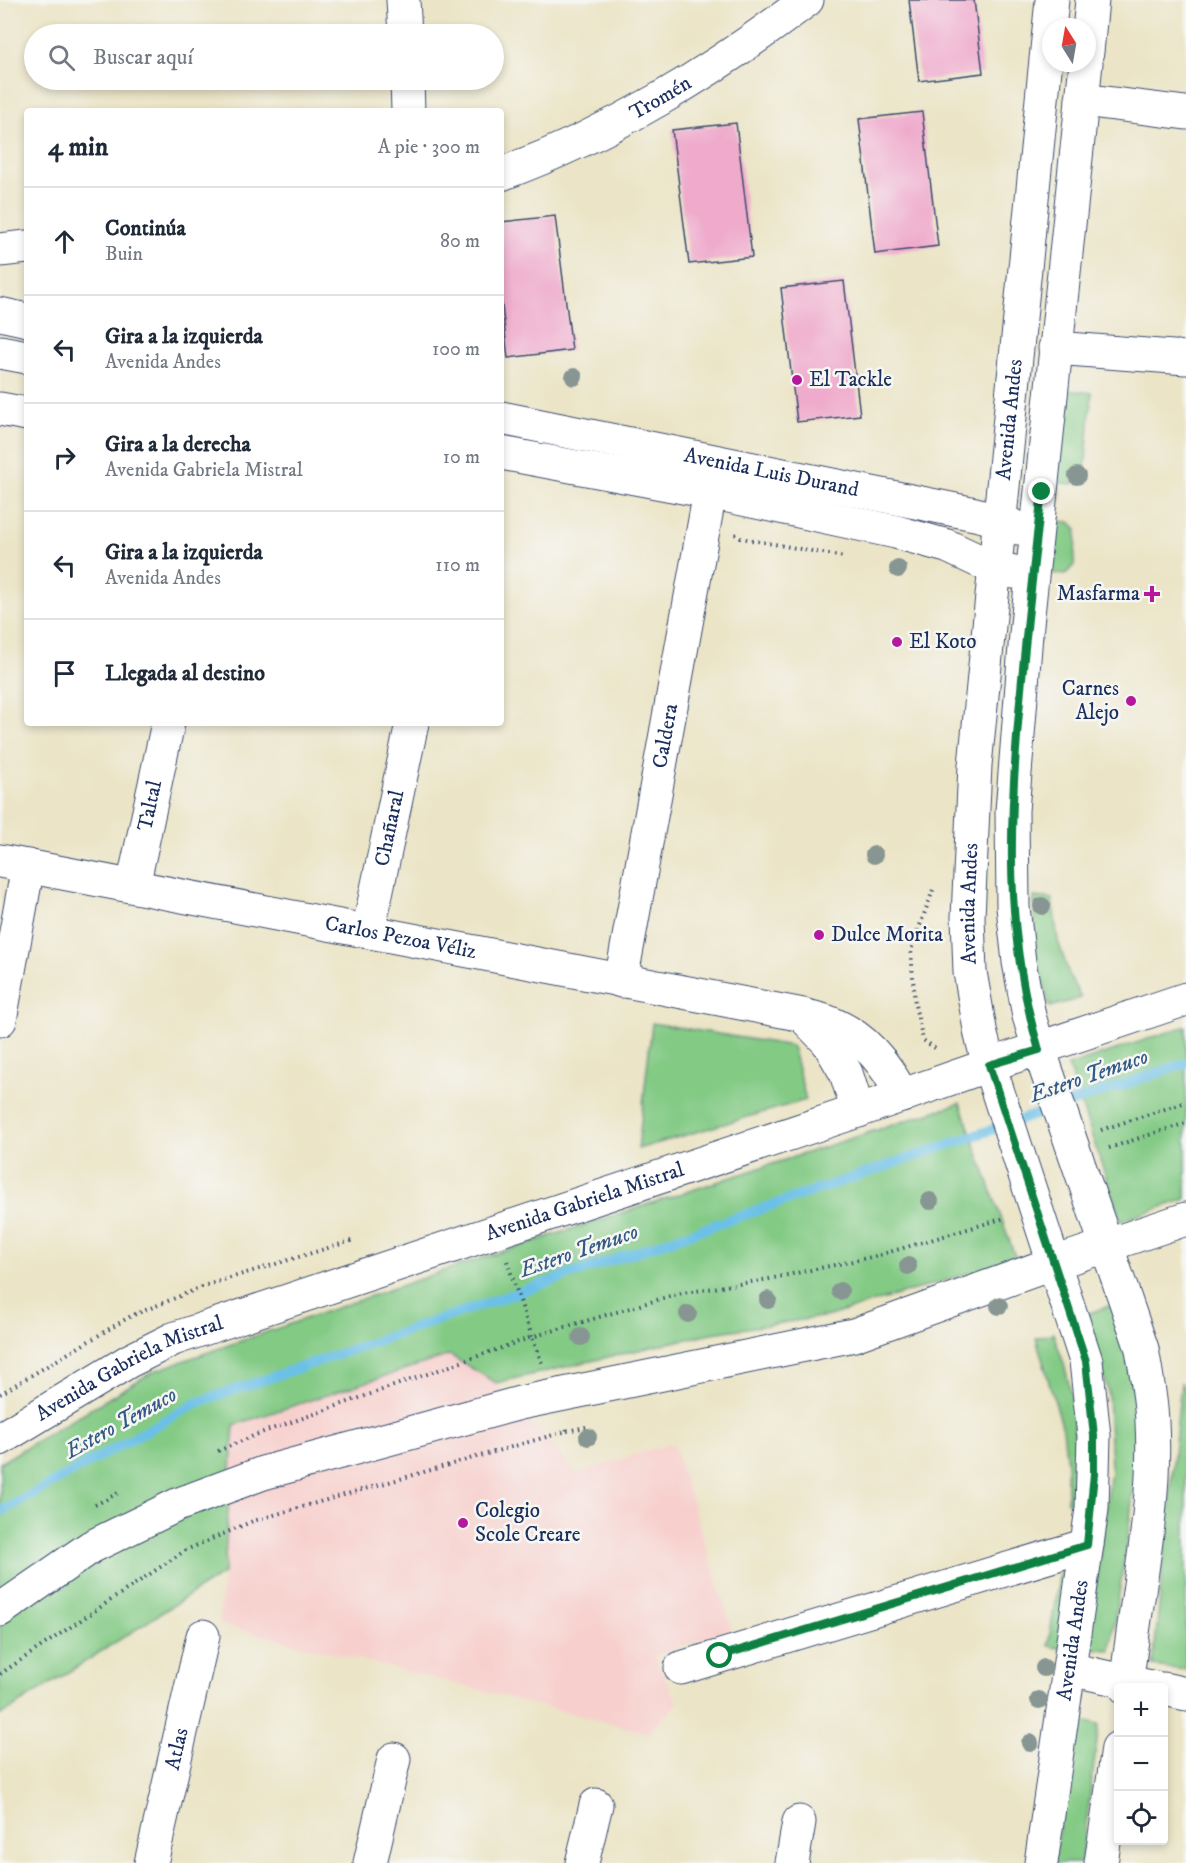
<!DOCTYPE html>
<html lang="es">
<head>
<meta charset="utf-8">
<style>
	:root { --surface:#fff; --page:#f6f6f7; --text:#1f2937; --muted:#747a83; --line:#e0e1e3 }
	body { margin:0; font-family:"IM FELL DW Pica",serif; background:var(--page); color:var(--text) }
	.controls { position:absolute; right:18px; bottom:18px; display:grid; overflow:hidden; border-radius:6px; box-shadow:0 3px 9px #0003 }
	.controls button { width:54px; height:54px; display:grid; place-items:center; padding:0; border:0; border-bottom:2px solid var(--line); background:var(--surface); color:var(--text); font:30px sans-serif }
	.compass { position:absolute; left:1042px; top:18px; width:54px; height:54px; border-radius:50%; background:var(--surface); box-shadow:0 3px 9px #0003; rotate:349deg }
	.stop { position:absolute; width:18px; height:18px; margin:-14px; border:4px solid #0b8043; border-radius:50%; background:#fff }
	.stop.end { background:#0b8043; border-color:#fff; box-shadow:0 2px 6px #0008 }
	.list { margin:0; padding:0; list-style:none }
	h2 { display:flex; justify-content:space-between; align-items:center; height:78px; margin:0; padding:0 24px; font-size:26px }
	h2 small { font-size:20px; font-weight:400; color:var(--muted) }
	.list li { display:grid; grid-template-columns:39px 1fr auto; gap:18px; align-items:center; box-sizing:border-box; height:108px; padding:0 24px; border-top:2px solid var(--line) }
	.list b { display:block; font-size:22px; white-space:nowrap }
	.list p { margin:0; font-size:20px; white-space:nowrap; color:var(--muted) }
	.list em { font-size:20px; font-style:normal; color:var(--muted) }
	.icon { flex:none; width:33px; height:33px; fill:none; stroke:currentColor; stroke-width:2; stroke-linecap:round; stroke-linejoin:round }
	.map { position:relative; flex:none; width:1186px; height:1863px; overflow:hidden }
	.search { position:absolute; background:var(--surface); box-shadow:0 3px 9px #0003; left:24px; top:24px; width:480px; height:66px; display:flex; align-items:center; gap:15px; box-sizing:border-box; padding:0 21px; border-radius:33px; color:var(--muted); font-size:22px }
	.panel { position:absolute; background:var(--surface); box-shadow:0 3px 9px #0003; left:24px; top:108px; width:480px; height:618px; border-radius:6px }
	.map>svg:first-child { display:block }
	.built { fill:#f7d0cd }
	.green { fill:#83ca85; stroke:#4f7c72; stroke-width:1.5 }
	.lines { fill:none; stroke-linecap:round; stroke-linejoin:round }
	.stream { stroke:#6ac0e7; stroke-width:10 }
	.building { fill:#efaacc }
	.minor-casing { stroke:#3a4a6e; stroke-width:35 }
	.major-casing { stroke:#3a4a6e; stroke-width:35 }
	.path { stroke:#3a4a6e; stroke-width:4; stroke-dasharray:1.5 4.5; stroke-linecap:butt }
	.minor { stroke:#fff; stroke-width:33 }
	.major { stroke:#fff; stroke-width:33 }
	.tree { fill:#879692 }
	.route { stroke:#0b8043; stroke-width:8 }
	.poi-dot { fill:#b5179e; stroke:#f6f6f2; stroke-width:2 }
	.labels { text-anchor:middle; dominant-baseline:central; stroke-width:5; stroke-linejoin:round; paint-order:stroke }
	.street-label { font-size:21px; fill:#1b2f5e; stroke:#f6f6f2 }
	.poi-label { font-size:21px; fill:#1b2f5e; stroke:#f6f6f2; text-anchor:start }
	.water-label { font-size:22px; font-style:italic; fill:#335a87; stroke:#f6f6f2 }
</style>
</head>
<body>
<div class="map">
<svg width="1186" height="1863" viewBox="0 0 1186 1863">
	<rect width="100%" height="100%" fill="#f6f6f2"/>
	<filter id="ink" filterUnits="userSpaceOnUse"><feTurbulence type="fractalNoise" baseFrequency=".0167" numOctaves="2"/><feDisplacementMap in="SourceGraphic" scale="12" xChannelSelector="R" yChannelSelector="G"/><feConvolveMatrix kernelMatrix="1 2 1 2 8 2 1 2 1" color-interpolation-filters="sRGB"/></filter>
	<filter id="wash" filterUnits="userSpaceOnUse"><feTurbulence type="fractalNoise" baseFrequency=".008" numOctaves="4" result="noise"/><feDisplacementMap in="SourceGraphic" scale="24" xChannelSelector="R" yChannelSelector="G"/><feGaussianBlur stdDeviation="1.35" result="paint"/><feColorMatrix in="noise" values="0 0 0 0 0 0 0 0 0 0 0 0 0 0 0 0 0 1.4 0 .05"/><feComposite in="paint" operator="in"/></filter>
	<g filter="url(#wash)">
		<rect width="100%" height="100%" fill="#ebe4c6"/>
		<path class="built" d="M450,1355L496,1383L577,1473L673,1443L732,1629L654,1656L678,1703L648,1733L219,1624L224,1573L233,1425Z"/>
		<path class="green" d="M1065,390L1092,393L1084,481L1072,484L1054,482Z
			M1055,521L1070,522L1077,529L1074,565L1065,575L1051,573Z
			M1034,897L1052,899L1058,941L1070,977L1081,998L1050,1007L1041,976L1035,946Z
			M652,1023L792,1046L806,1100L638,1149Z
			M1186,1026V1199L1121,1221L1068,1066Z
			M960,1103L1016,1259L829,1316L712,1333L496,1383L450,1355L234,1425L224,1573L0,1716V1463L154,1371L449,1269Z
			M1112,1305C1118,1326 1126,1346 1130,1367C1146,1461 1124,1557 1110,1650L1087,1648L1111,1471L1108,1391L1087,1314Z
			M1053,1333C1057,1345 1062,1356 1065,1368C1077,1409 1075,1460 1074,1502H1067V1465L1063,1429L1036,1338Z
			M1181,1382L1186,1395V1670L1153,1666Z
			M1060,1572L1069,1578L1063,1649L1048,1646Z
			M1083,1721L1099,1725L1081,1863H1054L1071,1742Z"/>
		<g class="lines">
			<path class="stream" d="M0,1512L196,1403L1186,1063"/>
		</g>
		<g id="blocks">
			<path class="building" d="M909,0H974L983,73L919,81Z
				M922,112L938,246L875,254L859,119Z
				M736,123L752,257L689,264L672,130Z
				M555,216L572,350L508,358L501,297V222Z
				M844,281L860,415L797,422L781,288Z"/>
		</g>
	</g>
	<g filter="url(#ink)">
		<use href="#blocks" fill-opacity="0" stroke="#3a4a6e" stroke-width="1.5"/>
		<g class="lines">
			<g class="minor-casing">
				<g id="minor">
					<path d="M403,0L405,34"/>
					<path d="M1087,52L1092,0"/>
					<path d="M407,80L408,111"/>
					<path d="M1082,100L1186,113"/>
					<path id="s1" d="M501,174C613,133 712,72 807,0"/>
					<path d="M0,250L27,247"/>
					<path d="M0,314L27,320"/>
					<path d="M1055,348L1186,358"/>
					<path d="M0,352L27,357"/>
					<path d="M0,409L27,414"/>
					<path id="s2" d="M501,418L975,514L999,520L1018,528"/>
					<path d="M501,453L710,492L896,532L947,546L994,568L1014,572"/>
					<path id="s3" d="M0,861L803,1015C813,1018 825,1020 835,1025C867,1039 887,1065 902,1096"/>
					<path id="s4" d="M133,886L168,723"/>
					<path id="s5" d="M368,932L412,723"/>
					<path id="s6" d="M621,981L710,492"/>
					<path d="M804,1017L828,1042L846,1073L858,1111"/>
					<path d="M0,1020L28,866"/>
					<path d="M1039,1049L1029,1016L1019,962L1013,907L1012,811L1026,634L1086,63"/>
					<path id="s7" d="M0,1439L129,1361L173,1339L858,1111L989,1065L981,1035L970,972L968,917L975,765L1052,0"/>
					<path d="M0,1610L91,1547L177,1505L263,1473L520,1403L854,1335L1054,1263"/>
					<path d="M681,1668L1087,1545"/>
					<path d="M1069,1669L1156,1688"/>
					<path d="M1164,1689L1186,1694"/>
					<path id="s8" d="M151,1863L203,1636"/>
					<path d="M370,1863L394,1759"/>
					<path d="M582,1863L596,1805"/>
					<path d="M792,1863L799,1822"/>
				</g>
			</g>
			<g class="major-casing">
				<g id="major">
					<path d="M1039,1049L1142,1349C1146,1373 1151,1397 1152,1422C1157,1510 1135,1600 1126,1688"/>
					<path d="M1054,1263L1186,1219"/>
					<path id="s9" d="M1041,1863L1092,1509L1094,1436L1086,1361L989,1065L1186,999"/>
					<path d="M1101,1863L1118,1748"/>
				</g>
			</g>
			<path class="path" d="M735,534L741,538L844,557
				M933,890L911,950L915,1005L923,1040L935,1048
				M1101,1130L1186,1102
				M1109,1148L1186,1123
				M507,1261L532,1337L677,1294L769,1279L876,1256L1005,1218
				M0,1394L131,1316L207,1285L354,1240
				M567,1431L590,1426
				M218,1451L258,1434L532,1337L543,1366
				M95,1505L120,1492
				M0,1674L186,1550L253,1521L567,1431L566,1426"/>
			<use href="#minor" class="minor"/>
			<use href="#major" class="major"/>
		</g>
		<g class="tree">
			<circle cx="574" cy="377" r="9"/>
			<circle cx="1077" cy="476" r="9"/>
			<circle cx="898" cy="569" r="9"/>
			<circle cx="874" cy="855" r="9"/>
			<circle cx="1042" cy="906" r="9"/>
			<circle cx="930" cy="1201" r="9"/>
			<circle cx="908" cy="1266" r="9"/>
			<circle cx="840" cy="1291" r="9"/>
			<circle cx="768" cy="1300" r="9"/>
			<circle cx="999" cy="1306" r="9"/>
			<circle cx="688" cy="1314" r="9"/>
			<circle cx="581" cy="1337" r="9"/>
			<circle cx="588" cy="1437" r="9"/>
			<circle cx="1044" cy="1668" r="9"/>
			<circle cx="1039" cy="1700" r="9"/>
			<circle cx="1030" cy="1743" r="9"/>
		</g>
	</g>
	<g class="lines" filter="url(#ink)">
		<path class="route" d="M720,1656L1087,1545L1094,1474V1436L1086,1361L989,1065L1039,1050C1004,932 1009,821 1020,701C1026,631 1034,561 1042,492"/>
	</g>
	<g class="poi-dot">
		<circle cx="797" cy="380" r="6"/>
		<path d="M1149 585h6v6h6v6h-6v6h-6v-6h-6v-6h6z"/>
		<circle cx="897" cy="642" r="6"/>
		<circle cx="1131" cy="701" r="6"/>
		<circle cx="819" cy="935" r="6"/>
		<circle cx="463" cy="1523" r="6"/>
	</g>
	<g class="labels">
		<g class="street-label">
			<text stroke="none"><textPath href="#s1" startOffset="177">Tromén</textPath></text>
			<text stroke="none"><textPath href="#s7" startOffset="1710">Avenida Andes</textPath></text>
			<text stroke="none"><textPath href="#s2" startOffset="276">Avenida Luis Durand</textPath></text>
			<text stroke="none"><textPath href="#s6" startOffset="249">Caldera</textPath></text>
			<text stroke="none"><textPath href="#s4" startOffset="82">Taltal</textPath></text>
			<text stroke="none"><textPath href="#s5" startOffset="106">Chañaral</textPath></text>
			<text stroke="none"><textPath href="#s7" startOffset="1224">Avenida Andes</textPath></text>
			<text stroke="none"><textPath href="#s3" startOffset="408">Carlos Pezoa Véliz</textPath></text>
			<text stroke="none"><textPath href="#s7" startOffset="634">Avenida Gabriela Mistral</textPath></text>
			<text stroke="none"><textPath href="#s7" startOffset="148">Avenida Gabriela Mistral</textPath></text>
			<text stroke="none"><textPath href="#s9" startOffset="225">Avenida Andes</textPath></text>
			<text stroke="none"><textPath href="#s8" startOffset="117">Atlas</textPath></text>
		</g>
		<g class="poi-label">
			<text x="809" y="380">El Tackle</text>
			<text x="1140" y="594" text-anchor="end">Masfarma</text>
			<text x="909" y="642">El Koto</text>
			<text x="1119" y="689" text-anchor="end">Carnes<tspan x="1119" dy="24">Alejo</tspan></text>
			<text x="831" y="935">Dulce Morita</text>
			<text x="475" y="1511">Colegio<tspan x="475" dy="24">Scole Creare</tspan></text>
		</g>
		<g class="water-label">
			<text transform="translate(1089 1076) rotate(-19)">Estero Temuco</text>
			<text transform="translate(579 1251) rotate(-19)">Estero Temuco</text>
			<text transform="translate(121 1423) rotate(-29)">Estero Temuco</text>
		</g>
	</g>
</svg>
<div class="controls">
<button>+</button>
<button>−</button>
<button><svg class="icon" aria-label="locate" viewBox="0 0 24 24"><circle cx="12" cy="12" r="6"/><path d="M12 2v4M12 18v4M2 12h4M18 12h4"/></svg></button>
</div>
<svg class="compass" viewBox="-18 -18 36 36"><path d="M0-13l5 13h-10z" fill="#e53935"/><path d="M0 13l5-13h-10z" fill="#747a83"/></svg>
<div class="stop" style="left:720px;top:1656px"></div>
<div class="stop end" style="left:1042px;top:492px"></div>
<div class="search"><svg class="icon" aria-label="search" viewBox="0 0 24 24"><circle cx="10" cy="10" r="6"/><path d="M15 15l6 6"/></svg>Buscar aquí</div>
<section class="panel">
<h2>4 min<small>A pie · 300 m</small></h2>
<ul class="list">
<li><svg class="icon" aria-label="ahead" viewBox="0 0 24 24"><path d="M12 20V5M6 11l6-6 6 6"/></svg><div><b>Continúa</b><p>Buin</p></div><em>80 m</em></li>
<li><svg class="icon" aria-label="left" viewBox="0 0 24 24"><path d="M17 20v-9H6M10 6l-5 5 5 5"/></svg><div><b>Gira a la izquierda</b><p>Avenida Andes</p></div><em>100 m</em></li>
<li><svg class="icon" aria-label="right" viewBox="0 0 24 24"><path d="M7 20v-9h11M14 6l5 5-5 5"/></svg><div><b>Gira a la derecha</b><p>Avenida Gabriela Mistral</p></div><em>10 m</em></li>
<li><svg class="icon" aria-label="left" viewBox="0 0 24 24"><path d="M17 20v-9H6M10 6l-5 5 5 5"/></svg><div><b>Gira a la izquierda</b><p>Avenida Andes</p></div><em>110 m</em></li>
<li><svg class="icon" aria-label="arrive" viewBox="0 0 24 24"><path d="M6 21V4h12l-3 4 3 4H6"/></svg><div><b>Llegada al destino</b></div></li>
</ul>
</section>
</div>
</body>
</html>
